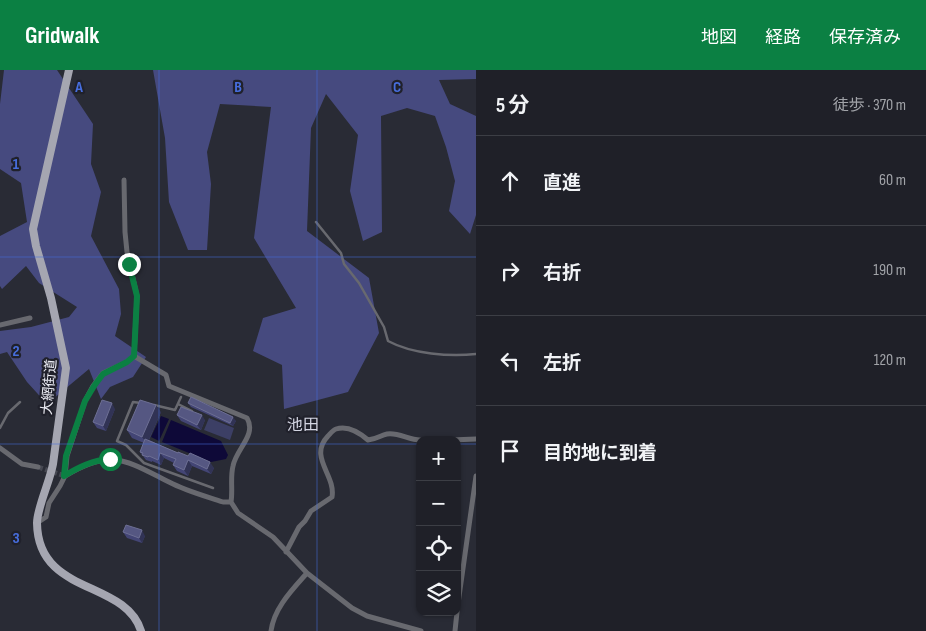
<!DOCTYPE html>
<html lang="ja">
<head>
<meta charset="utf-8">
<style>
	:root { --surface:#1f2028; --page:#2c2d34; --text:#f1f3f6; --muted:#a1a3a8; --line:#3c3e45; --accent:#0b8043 }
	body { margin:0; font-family:"Sofia Sans Condensed","Noto Sans JP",sans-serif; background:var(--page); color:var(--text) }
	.controls { position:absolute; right:15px; bottom:15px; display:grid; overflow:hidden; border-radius:10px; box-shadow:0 1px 4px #0004 }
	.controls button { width:45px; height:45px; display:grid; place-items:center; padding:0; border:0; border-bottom:1px solid var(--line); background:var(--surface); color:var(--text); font:25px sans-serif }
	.stop { position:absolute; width:15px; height:15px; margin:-11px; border:4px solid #0b8043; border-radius:50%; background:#fff }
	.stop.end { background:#0b8043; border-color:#fff; box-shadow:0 1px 5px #0008 }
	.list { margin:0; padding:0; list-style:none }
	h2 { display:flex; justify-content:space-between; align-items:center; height:65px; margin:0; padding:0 20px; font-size:21px }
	h2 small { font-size:16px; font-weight:400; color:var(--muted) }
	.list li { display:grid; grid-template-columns:32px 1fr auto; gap:15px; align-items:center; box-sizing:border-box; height:90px; padding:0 20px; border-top:1px solid var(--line) }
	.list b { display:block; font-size:19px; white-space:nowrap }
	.list em { font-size:16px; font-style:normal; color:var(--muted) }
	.icon { flex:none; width:28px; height:28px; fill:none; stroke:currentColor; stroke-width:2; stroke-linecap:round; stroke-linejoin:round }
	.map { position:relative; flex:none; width:476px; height:561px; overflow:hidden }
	header { display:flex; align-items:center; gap:30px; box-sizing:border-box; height:70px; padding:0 25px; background:var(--accent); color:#fff }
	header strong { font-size:24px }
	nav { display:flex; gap:28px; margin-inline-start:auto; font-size:18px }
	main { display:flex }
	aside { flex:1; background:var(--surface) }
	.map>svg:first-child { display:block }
	.green { fill:#3c3f65 }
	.forest { fill:#464a7f }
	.water { fill:#0e0938 }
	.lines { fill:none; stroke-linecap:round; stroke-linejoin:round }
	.street-tunnel { stroke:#464852; stroke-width:5; stroke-dasharray:5 2.5; stroke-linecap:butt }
	.lane { stroke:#68696f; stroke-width:2.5 }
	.street { stroke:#68696f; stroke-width:5 }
	.primary { stroke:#a5a6b1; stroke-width:8 }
	.wall { fill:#434575 }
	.shaded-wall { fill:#313355 }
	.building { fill:#555782; stroke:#6d6f94 }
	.route { stroke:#0b8043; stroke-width:6 }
	.grid { fill:none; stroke:#476ede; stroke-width:1; stroke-opacity:0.55 }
	.labels { text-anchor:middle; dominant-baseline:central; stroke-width:4.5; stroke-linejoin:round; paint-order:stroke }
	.street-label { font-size:14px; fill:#edeef5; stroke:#20212b }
	.quarter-label { font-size:16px; fill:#d4d6e3; stroke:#20212b }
	.grid-label { font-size:16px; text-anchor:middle; font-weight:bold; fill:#476ede; stroke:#20212b; stroke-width:4.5; stroke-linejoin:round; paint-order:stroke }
</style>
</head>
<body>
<header>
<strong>Gridwalk</strong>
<nav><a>地図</a><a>経路</a><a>保存済み</a></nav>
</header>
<main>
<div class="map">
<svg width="476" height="561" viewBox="0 0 476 561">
	<rect width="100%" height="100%" fill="#292b35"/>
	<path class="green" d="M209,348L234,358L230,370L204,360Z"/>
	<path class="forest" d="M4,0H57L93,54L91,94L101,122L91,166L119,219L121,244L115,266L146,287L133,307L110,317L101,329L89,299L47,334L27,312L7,282L0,284V261L31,257L69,247L77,237L39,213L26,196L2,219L0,216V166L27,152L21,113L0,99V34Z
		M153,0H476V9L439,10L450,34L476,46V145L470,164L449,141L455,111L446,77L435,46L407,38L381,46L382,162L363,171L350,121L358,65L326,24L311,58L307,161L369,208L379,263L348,322L284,339L282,295L253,281L263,248L296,238L254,168L271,37L220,34L207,82L211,114L207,180H188L169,132L165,68Z"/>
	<path class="water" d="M161,346L169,349L159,371L151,367Z
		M171,350L221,371L228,385L226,389L211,392L162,372Z"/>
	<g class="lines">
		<path class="street-tunnel" d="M38,397L65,406"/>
		<path class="lane" d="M316,152L341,183L344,194L359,213L384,257L388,271C412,284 450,287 476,284
			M141,333L133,332L117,371L126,375L144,393L213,418
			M178,334L192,341
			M154,335L175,340L181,327
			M0,358L8,343L20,332"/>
		<path class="street" d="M0,255L30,248
			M134,286L166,305L169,316L247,348C257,365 236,379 233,396C230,408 233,420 231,432L238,443L273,467L307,503L352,538L367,546L421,561
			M451,370L476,369
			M0,378L22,394L38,397
			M65,406C111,378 125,390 169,412C186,421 205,426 223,432H231
			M37,453L46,447L49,433L60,416L65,406L67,386L85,331L93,316L103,303L127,292L134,286L137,226L127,182L125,162L124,110
			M286,482L299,457L305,451L311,441L332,427C336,405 308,387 328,366C330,364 333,360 336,359C348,355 360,363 368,370C377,369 381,365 387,364C398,362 409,370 420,370
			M457,541L476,406
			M271,561C274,538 292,520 307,503
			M455,561L457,542"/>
		<path class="primary" d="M69,0L33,159L36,176L51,228L66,298L53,394C50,411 37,438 37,453C38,526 125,509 141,561"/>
	</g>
	<path class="wall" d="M188,333L236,351L233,356L191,337Z
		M115,339L106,361L97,358L93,352Z
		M161,342L149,370L178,383L214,398L211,404L192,396L188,406L177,401L173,395L174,393L164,388L161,395L152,391V392L146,390L140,382L144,373L132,368L127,360Z
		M177,345L205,350L201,360L181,351Z
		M123,462L145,466L142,473L127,468Z"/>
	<path class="shaded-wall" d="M112,333L115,339L106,361L103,356Z
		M156,335L161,342L147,374L142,367Z
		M202,345L205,350L201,360L197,355Z
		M233,347L236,351L233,356L230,353Z
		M160,383L164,388L161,395L158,390Z
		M188,390L192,396L188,406L184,400Z
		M210,392L214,398L211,404L207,399Z
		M142,460L145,466L142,473L139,468Z"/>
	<path class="building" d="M191,327L233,347L230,353L188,333Z
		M102,330L112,333L103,356L93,352Z
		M140,330L156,335L142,367L127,360Z
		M181,337L202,345L197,355L177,345Z
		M145,369L178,383V382L188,386L190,383L210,392L207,399L188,390L184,400L173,395L176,389L160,383L158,390L149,386L148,387L142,385L143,383L140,382Z
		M126,455L142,460L139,468L123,462Z"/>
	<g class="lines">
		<path class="route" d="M110,389C93,390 79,397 64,406L66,386L85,331L94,316L103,304L127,292L134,286L137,226L129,194"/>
	</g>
	<path class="grid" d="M159,0V561M317,0V561M0,187H476M0,374H420M457,374H476"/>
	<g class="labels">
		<g class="street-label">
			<text transform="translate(49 317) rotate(-85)">大網街道</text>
		</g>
		<g class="quarter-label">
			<text x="303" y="355">池田</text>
		</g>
	</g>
	<g class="grid-label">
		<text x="79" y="22">A</text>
		<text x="238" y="22">B</text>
		<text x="397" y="22">C</text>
		<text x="16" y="99">1</text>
		<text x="16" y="286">2</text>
		<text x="16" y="473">3</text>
	</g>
</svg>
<div class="controls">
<button>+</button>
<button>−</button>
<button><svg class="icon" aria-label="locate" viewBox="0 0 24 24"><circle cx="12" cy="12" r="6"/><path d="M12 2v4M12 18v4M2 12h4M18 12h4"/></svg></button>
<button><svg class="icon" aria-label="layers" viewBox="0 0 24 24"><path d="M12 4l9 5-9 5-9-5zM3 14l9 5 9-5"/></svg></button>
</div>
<div class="stop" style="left:110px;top:389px"></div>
<div class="stop end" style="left:129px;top:194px"></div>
</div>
<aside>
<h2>5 分<small>徒歩 · 370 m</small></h2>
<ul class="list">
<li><svg class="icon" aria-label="ahead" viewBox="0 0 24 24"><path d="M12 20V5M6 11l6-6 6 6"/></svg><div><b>直進</b></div><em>60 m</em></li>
<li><svg class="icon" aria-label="right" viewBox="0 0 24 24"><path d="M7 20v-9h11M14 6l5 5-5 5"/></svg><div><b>右折</b></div><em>190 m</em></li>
<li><svg class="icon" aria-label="left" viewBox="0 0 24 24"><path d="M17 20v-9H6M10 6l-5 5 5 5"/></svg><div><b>左折</b></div><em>120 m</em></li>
<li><svg class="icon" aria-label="arrive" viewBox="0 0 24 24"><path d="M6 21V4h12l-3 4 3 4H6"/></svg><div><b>目的地に到着</b></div></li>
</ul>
</aside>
</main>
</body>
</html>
